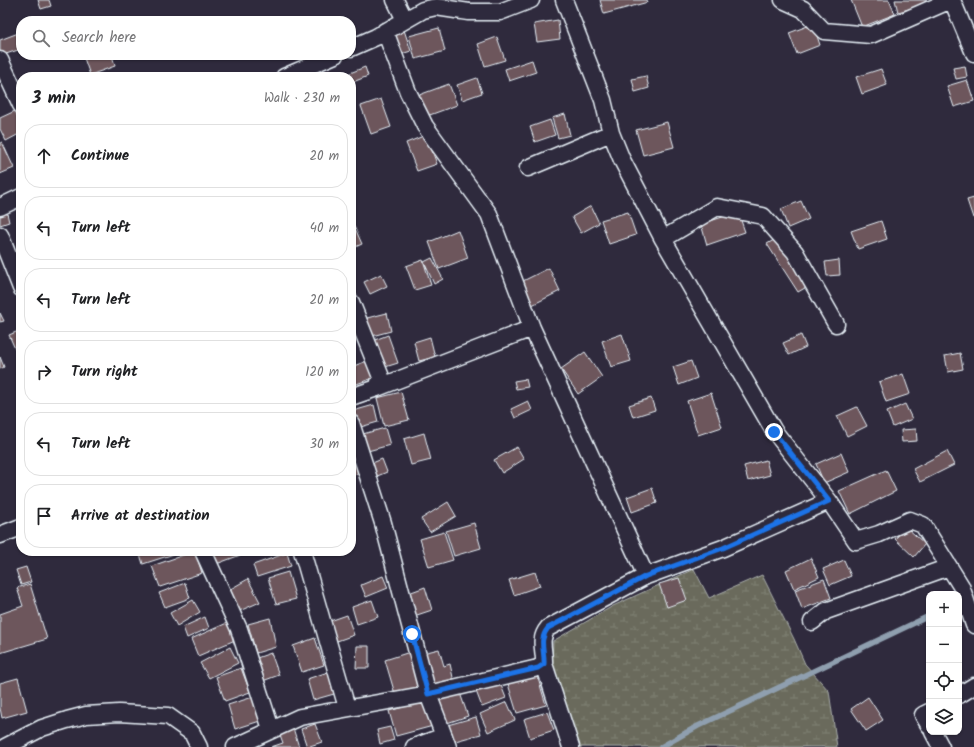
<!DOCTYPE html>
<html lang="en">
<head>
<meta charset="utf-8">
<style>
	:root { --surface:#fff; --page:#f6f6f6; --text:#202124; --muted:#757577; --line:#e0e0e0 }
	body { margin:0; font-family:Kalam,sans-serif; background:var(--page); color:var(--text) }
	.controls { position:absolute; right:12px; bottom:12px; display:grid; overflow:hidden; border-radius:8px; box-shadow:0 1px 3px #0004 }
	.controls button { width:36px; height:36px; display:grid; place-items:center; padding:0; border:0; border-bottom:1px solid var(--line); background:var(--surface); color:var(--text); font:20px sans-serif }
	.stop { position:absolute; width:12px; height:12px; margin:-9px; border:3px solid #1a73e8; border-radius:50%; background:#fff }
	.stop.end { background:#1a73e8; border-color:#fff; box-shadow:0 1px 4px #0008 }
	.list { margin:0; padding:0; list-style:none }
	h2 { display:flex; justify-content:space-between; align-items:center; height:52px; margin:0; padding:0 16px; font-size:17px }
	h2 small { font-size:13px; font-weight:400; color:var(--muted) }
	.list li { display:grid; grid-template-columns:26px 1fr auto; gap:12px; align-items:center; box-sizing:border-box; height:64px; margin:0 8px 8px; padding:0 8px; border:1px solid var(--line); border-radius:16px }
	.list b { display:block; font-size:15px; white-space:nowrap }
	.list em { font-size:13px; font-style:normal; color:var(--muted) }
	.icon { flex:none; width:22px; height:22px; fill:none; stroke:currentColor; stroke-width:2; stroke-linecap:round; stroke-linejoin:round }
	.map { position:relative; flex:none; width:974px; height:747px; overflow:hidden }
	.search { position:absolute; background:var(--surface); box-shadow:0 1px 3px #0004; left:16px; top:16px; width:340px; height:44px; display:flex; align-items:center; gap:10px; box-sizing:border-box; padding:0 14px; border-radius:16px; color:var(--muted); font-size:15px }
	.panel { position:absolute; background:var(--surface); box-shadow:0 1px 3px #0004; left:16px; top:72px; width:340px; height:484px; border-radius:16px }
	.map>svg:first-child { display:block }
	.wetland { fill:url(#wetland-marsh); stroke:#a9aeaa }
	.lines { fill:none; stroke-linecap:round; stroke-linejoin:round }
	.stream { stroke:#8f9faf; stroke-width:5.5 }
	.building { fill:#6d565c; stroke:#e8f1f8 }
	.street-casing { stroke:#e8f1f8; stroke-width:19 }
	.street { stroke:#2f2a3d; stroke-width:16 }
	.route { stroke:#1a73e8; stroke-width:5 }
</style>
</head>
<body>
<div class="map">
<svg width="974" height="747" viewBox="0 0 974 747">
	<defs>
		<pattern id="wetland-marsh" width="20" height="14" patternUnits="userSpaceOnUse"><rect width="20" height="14" fill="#6a6b5c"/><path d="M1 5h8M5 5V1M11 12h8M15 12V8" fill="none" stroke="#7f8174"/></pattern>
	</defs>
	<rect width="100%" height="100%" fill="#2f2a3d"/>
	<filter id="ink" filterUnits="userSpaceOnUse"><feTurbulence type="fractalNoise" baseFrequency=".025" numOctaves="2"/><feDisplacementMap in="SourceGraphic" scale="8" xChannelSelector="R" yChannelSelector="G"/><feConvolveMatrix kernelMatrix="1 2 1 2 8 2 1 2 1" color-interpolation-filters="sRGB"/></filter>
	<g filter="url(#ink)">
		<path class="wetland" d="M694,569L709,598L762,575L794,639L805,664L829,691L837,747H575L552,668L553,641L613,606Z"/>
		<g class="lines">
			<path class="stream" d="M661,747L698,726L929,616"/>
		</g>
		<path class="building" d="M38,0H49L51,6L41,9Z
			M600,0H647L648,2L604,14Z
			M851,0H889L895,14L862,27Z
			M895,0H926L928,4L898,12Z
			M558,20L560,39L537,42L534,24Z
			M813,24L820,45L797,54L789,33Z
			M439,28L445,51L415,59L409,36Z
			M404,30L411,51L398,55L390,34Z
			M21,32V49L0,56V40Z
			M497,37L505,60L485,66L478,44Z
			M93,55H112L115,66L90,75L84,58Z
			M532,60L536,72L509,81L505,69Z
			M965,66L967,77L956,79L953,68Z
			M365,67L368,76L353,82L350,73Z
			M881,69L887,85L862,94L856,77Z
			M646,76L649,88L635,92L632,79Z
			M477,78L482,93L462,100L457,85Z
			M967,80L974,101L954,107L947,86Z
			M449,84L457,105L427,116L419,95Z
			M381,99L391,127L371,134L361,106Z
			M15,111L21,124V133L6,141L0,129V118Z
			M565,114L570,135L558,138L552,118Z
			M550,120L555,135L535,142L530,127Z
			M667,122L674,147L643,155L636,130Z
			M426,135L437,164L417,171L406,143Z
			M2,142L14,168L0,174V143Z
			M974,198V218H973L967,200Z
			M801,201L809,219L788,228L781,209Z
			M591,206L599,223L581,233L572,217Z
			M6,209L9,222L0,225V210Z
			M628,212L636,235L609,244L601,220Z
			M738,212L745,232L707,245L701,224Z
			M881,221L887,239L858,249L851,231Z
			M353,224L362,244L351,249V225Z
			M458,230L468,258L439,269L429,242Z
			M779,237L810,285L798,292L767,244Z
			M432,258L443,279L434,284L424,262Z
			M423,260L431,285L415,290L406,266Z
			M839,260L840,275L827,276L825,262Z
			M549,268L560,291L532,305L521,282Z
			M381,274L387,286L370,294L364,282Z
			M0,313L4,321L0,322Z
			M387,313L391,331L372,336L367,318Z
			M21,330V357L19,358L9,335Z
			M622,334L631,361L611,367L602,341Z
			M388,335L398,363L382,368L372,341Z
			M801,335L806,347L789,355L783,343Z
			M430,337L435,357L419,361L414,342Z
			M585,352L602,377L578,394L561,369Z
			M960,353L963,369L948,372L945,356Z
			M0,357L4,367L0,369Z
			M367,361L373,378L351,386V367Z
			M691,361L697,378L679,385L673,367Z
			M903,374L910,394L886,402L879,382Z
			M526,379L528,387L516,389L514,381Z
			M401,392L409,420L384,426L377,398Z
			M711,393L722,427L698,435L687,401Z
			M651,398L655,410L633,417L629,405Z
			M528,401L532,410L515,418L511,409Z
			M905,404L912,419L893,427L887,412Z
			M374,405L378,422L357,428L353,411Z
			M857,407L867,426L847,436L837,416Z
			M385,428L390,445L364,452L359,435Z
			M916,429L917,441L902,442L901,430Z
			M424,433L431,460L411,465L404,439Z
			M517,447L524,459L502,473L494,460Z
			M947,451L954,465L920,482L913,469Z
			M841,453L849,472L824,483L816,464Z
			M354,457L358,474L351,475V458Z
			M382,459L387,472L375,477L370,464Z
			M766,460L770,475L748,481L744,466Z
			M886,470L896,491L850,514L839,491Z
			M652,488L657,503L632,512L627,497Z
			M448,502L456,516L430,532L421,519Z
			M474,523L481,548L454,556L446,531Z
			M351,527L356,541L351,543Z
			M906,527L925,544L914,557L895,539Z
			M444,532L453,560L429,567L420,539Z
			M139,551H183L143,564Z
			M195,551L202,573L160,587L152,566Z
			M205,551H251L211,566Z
			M287,553L291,566L257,577L253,565Z
			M811,558L819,577L794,589L786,570Z
			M844,560L851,576L830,585L823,569Z
			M26,567L31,582L21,585L16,570Z
			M288,572L296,599L276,604L268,578Z
			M535,572L540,586L514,595L509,580Z
			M383,576L388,588L366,597L361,585Z
			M679,578L687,600L667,607L659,584Z
			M248,579L260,602L237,612L227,591Z
			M824,579L831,598L802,609L795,590Z
			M185,583L190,598L165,607L159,593Z
			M30,584L47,639L0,653V614L23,606L17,588Z
			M425,587L432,610L414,616L406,594Z
			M193,600L200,612L177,626L170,613Z
			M372,600L378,617L357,624L352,607Z
			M347,615L354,635L337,641L330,621Z
			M205,617L209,628L187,638L183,627Z
			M270,618L276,647L256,653L248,624Z
			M227,623L235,640L198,656L191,639Z
			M315,638L324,665L302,672L293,646Z
			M357,646H369V668H356Z
			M230,647L238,663L209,678L200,663Z
			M439,649L444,666L450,664L454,682L434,687L423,653Z
			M410,652L420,687L395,694L385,660Z
			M271,653L279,675L260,682L251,660Z
			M241,668L250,692L225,701L216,677Z
			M328,672L334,694L313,700L307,679Z
			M537,675L546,705L517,713L508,684Z
			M18,678L27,711L2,718L0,708V683Z
			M500,683L506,698L482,707L476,691Z
			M460,693L468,716L441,725L433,701Z
			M253,697L260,721L235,729L228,705Z
			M868,697L883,720L866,731L851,709Z
			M425,701L433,726L396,736L389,711Z
			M507,702L515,720L488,732L480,714Z
			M547,712L554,730L530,738L524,719Z
			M476,717L481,734L448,743L444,726Z
			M315,724L322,742L307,747L301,729Z
			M390,727L394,740L380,744L377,730Z
			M293,728L299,747H271L283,743L279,732Z"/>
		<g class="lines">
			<g class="street-casing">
				<path id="street" d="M395,0L405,20
					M564,0L603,100L611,133L622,160L663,239L774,431L829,501L856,541L879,534L910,520L923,525L961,586L974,625
					M783,0L803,9L824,31L871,35L951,0
					M952,0L974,53
					M385,31L408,92L425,126L489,214L532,328L646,576
					M351,48L376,37L423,10L436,7L469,12H500L531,0
					M0,60L21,105
					M284,77L335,55
					M528,168L611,133
					M0,207L21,197
					M0,235L21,288
					M663,239L717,207L763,216L795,252L836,324
					M351,302L381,377L377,388L351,397
					M377,388L532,328
					M351,423L383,523L428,694L448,747
					M0,535L21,527
					M203,551L239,629L271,729
					M302,551L347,708
					M812,622L826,611L949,567
					M544,664L571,747
					M959,695L974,686
					M929,712L923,715L929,725
					M933,732L941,747
					M5,747L42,728L67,720L86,715L119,713L168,716L192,733L199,747
					M235,747L300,717L428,694L538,668L544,664C545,650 538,640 548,628L646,576L723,548L829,501
					M414,747L444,736"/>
			</g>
			<use href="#street" class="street"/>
		</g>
	</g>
	<g class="lines" filter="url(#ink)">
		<path class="route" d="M412,634L428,694L538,668L544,664C545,650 538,640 548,628L646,576L723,548L829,501L774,432"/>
	</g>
</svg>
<div class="controls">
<button>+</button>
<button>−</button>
<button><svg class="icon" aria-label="locate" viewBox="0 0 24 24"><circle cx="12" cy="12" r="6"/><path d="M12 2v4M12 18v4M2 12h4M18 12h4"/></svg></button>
<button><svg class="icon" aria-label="layers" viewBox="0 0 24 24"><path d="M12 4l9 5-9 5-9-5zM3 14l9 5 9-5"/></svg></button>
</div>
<div class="stop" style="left:412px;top:634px"></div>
<div class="stop end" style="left:774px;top:432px"></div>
<div class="search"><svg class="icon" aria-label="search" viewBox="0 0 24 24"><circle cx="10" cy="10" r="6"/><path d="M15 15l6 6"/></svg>Search here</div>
<section class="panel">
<h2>3 min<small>Walk · 230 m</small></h2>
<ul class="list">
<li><svg class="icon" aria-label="ahead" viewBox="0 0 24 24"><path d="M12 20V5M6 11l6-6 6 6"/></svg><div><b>Continue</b></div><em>20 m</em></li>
<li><svg class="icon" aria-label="left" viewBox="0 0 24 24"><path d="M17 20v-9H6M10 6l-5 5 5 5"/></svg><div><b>Turn left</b></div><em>40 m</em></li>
<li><svg class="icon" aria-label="left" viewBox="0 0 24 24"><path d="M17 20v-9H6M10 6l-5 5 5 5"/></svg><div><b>Turn left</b></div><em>20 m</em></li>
<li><svg class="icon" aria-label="right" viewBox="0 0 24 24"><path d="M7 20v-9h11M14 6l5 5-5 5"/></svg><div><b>Turn right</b></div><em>120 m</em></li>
<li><svg class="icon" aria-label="left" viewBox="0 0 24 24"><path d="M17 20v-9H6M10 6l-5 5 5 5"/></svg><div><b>Turn left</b></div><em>30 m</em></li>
<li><svg class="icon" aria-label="arrive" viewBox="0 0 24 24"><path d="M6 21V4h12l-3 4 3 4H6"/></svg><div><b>Arrive at destination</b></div></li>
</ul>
</section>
</div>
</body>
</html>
